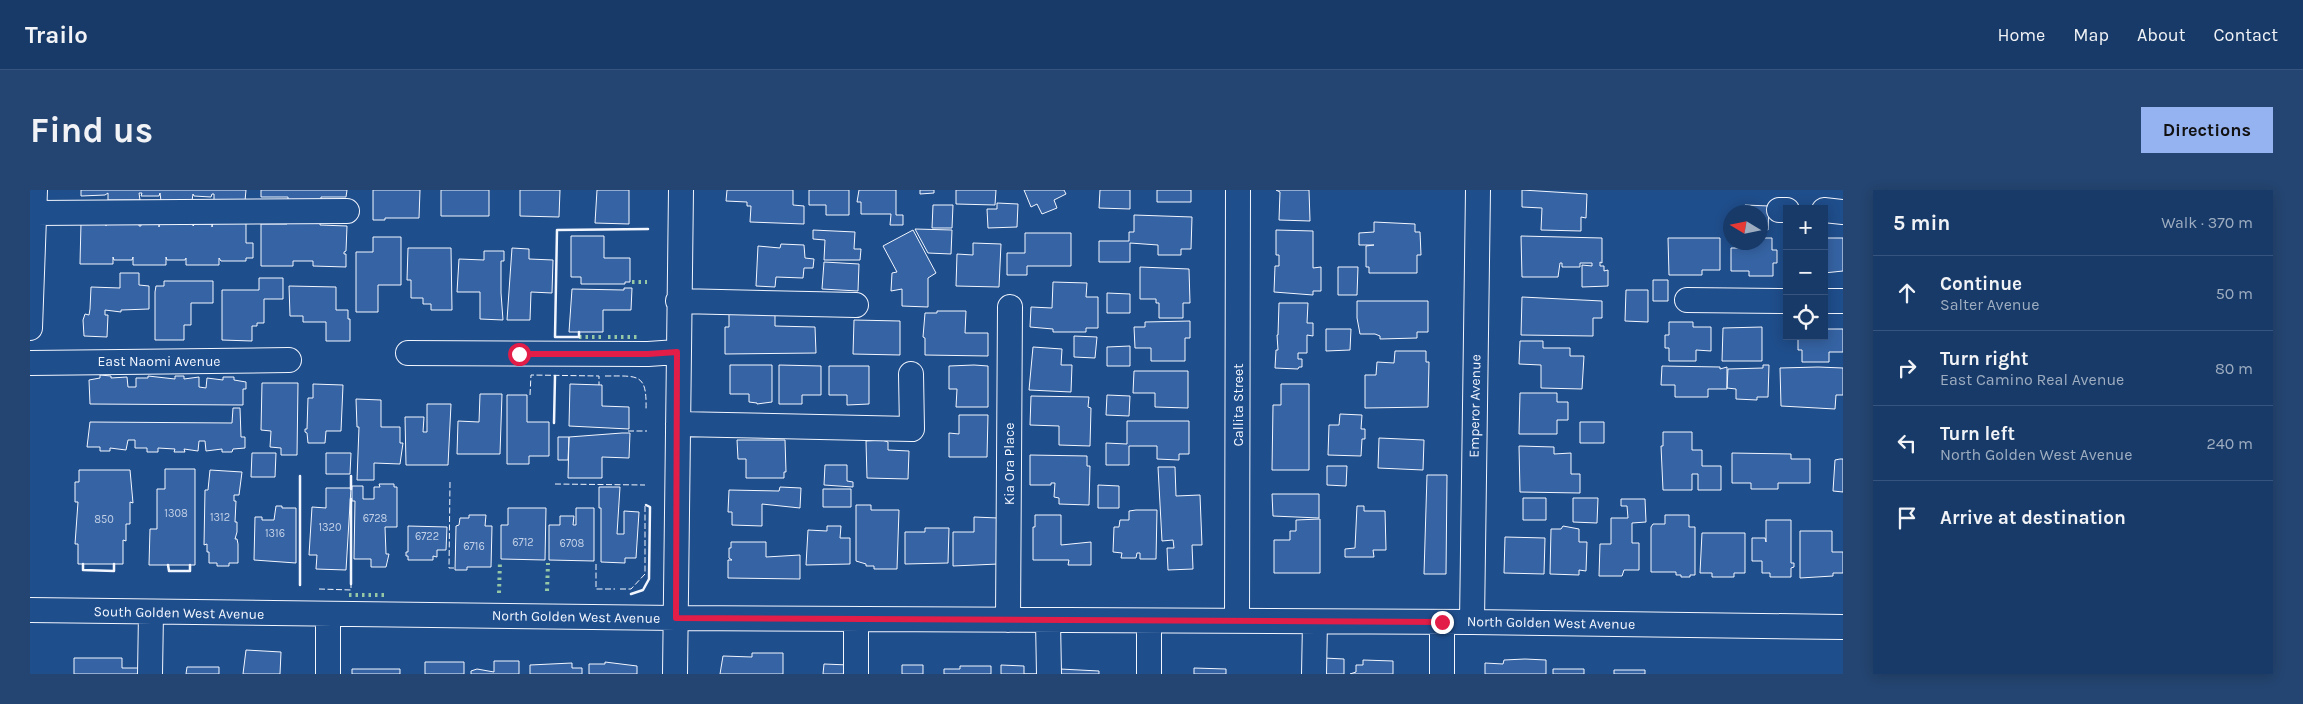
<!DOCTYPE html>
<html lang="en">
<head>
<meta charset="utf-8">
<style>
	:root { --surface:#173a69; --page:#244571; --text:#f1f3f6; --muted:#9eadc0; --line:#36547d; --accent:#95b2f1 }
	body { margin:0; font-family:Karla,sans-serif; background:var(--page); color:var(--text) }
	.controls { position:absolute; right:15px; top:15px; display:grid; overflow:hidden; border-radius:0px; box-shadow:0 2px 12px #0003 }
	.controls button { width:45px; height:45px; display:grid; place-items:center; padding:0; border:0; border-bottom:1px solid var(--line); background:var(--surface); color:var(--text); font:25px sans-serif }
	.compass { position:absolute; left:1693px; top:15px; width:45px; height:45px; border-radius:50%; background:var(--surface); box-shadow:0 2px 12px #0003; rotate:280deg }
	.stop { position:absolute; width:15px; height:15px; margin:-11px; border:4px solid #e11d48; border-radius:50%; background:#fff }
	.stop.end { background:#e11d48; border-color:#fff; box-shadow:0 1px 5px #0008 }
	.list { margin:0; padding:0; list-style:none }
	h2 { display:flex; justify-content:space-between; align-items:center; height:65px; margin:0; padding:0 20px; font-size:21px }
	h2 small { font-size:16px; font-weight:400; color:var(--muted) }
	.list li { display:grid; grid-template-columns:32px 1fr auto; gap:15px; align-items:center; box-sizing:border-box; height:75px; padding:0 20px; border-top:1px solid var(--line) }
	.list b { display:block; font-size:19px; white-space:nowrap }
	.list p { margin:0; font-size:16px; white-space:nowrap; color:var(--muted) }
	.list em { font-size:16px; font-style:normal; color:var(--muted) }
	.icon { flex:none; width:28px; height:28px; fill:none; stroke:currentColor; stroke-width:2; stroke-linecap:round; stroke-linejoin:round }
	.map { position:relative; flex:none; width:1813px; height:484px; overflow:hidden; border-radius:0px }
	header { display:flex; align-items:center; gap:30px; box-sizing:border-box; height:70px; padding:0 25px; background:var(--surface); border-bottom:1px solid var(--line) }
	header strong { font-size:24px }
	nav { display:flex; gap:28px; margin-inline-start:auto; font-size:18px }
	.intro { display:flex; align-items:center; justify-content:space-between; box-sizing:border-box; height:120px; padding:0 30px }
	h1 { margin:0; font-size:35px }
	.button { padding:12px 22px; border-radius:0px; background:var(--accent); color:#111; font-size:18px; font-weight:700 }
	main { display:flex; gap:30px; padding:0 30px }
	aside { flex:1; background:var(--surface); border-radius:0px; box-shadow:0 2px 12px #0003 }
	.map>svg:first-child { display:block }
	.building { fill:#3563a3; stroke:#f2f6ff }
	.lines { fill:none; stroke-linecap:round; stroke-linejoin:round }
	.minor-casing { stroke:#f2f6ff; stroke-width:26 }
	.minor { stroke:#1f4e8c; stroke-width:24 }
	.hedge { stroke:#97c8a6; stroke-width:4; stroke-dasharray:2.5 4; stroke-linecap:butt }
	.fence { stroke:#f2f6ff; stroke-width:1; stroke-dasharray:6 2.5; stroke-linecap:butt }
	.wall { stroke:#f2f6ff; stroke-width:2.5 }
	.route { stroke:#e11d48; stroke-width:6 }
	.labels { text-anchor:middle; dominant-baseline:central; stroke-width:4; stroke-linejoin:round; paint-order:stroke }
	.number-label { font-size:11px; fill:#c3d1e8 }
	.street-label { font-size:14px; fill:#f2f6ff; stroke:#1f4e8c }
</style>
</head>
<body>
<header>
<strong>Trailo</strong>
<nav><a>Home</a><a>Map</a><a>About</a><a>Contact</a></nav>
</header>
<div class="intro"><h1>Find us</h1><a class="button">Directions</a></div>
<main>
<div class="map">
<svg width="1813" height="484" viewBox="0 0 1813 484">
	<rect width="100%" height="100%" fill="#1f4e8c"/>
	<path class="building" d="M51,0H216L215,11H184V4H182L181,7L164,6L163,4L162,11H131L130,3L129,6H111L112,3H109L110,10H78V3L75,5L51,6Z
		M231,0H317L316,7H291V12L258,11V7H231Z
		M343,0H390L389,28H355V30H343Z
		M411,0H459V26H411Z
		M490,0H530L529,27L490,26Z
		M567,0H599V34L565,33Z
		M697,0H763V15L774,16V34L720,32L721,16H717V12L696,11Z
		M779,0H819V25H796V15H779Z
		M829,0H866V25H873V35H860L861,24H831V12H827Z
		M890,0H904V3L890,4Z
		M926,0H966L965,15L926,14Z
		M994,0H1034L1036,4L1024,10L1027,18L1012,24L1007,14L1001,17Z
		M1070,0H1100V19L1069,18Z
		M1127,0H1161V12H1127Z
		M1246,0H1279L1280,31L1249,30L1250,2Z
		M1492,0L1557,4L1556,28L1551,27V41L1511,40L1512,18L1492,17Z
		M967,13L988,14L987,37L958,38L957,19H967Z
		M903,15H923L922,38H902Z
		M1715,15L1739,16L1738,40H1730V22H1715Z
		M1104,25L1162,27L1161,59H1151V65H1128V55L1100,53V72H1069V51H1099V42H1104Z
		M77,29H109V36H111V34H129V37L130,29L163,30V36L165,34H182V37L183,30H216V53H223V68H216V71H191L189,68V75H156V68L155,70H137L136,67V75H103V67L102,70H84L83,67V74H50L51,33H76V36Z
		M257,30L290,31V35L317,36L316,61L314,62V64H316V77L283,76V71H263V76H231V34H257Z
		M1344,32L1385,34V42H1390L1391,65H1387V83H1339V77H1336V56L1344,55H1329V43L1344,42Z
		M885,39L922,40L921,64L898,63Z
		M783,40L825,42L824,59H831L830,70H794L795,50L783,49Z
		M883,40L906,83L898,88V117L872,116V99L861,101L862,83L867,82L853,56Z
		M1246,40L1283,41V78L1291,77V101H1283V105L1244,102L1245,76H1249V65H1246Z
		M995,43H1041V76H997V85H977V63H995Z
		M541,46H574V68H600V92H595V94H551V87H541Z
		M1491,46L1572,48V73L1570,72V76H1574V81L1578,80V96L1552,97V75L1562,76V73H1550V77H1532V73H1530L1528,87H1492Z
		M343,47H371V95H348V122H326V62H343Z
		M1638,48H1690V80H1672V85H1639Z
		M1730,48H1742V60H1747V73H1743V86H1719V81H1701V58H1716V52H1730Z
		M1794,48H1813V81L1794,83Z
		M943,53L971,54L969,97L926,96L927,64L943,65Z
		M751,54L774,55L775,68L784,69L783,78H774L773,88L746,87L745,97L726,96L728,56L750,58Z
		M378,58H421L422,120H401V114H393V108H381V90H377Z
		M482,58L499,59V69L523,70L522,103L501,102L500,130H477Z
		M454,61H474V71H471V103L473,130L450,129V102H427L429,69L454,70Z
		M794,72L829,74L828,101L792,99Z
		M1110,77L1159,79L1160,113H1153V128H1129V113H1126V109H1110Z
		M1308,77H1328L1327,105H1308Z
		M90,83H109V95L119,96V119L91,120V122L75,120V125H78L77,147L54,146L53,130L55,124L59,125L60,119L61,97L90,98Z
		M229,88H253V109H234V133H227V136H222V151L192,150V100H229Z
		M1623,90H1638V111H1623Z
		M134,91H183V113H161V135H154V150H125V102L126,96H134Z
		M1023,92L1057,93L1056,107H1068V138H1056V142H1023V139L1000,137L1001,117L1022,118Z
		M259,96L306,97V120H318V129H320V151H296V132H273V126H260Z
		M594,98H602L601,120H573V142H539L542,99L594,100Z
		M1596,100H1618V132L1595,131Z
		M1077,103L1100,104V123H1077Z
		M1492,107L1572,111V128H1563V146L1491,145Z
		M1327,111H1398V142H1387V148L1350,149V146L1345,144H1330L1327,128Z
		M1249,113H1278L1277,133H1283V146L1277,145V163H1268V169H1272V177H1269L1268,179L1245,178L1246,160H1248L1247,145H1248Z
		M699,115L745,121V136L785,137L786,163L695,164V137H699Z
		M907,121H936L935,143H958V166L895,165V148L893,147L895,123H907Z
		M824,130L870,131V165L823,164Z
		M1160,131V148H1155V171H1121V158H1105L1104,137H1115V132Z
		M1639,132H1663V137H1681V161L1666,160V171H1639V158H1635V145H1639Z
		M1794,133H1797V139H1813V162H1799V172H1772V160H1768V146H1794Z
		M1732,137V171H1692L1693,138Z
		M1296,139H1321L1320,160L1296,161Z
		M1044,146L1067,147L1065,168L1044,167Z
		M1490,151H1513V158H1540V166H1554L1552,199L1511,198V175L1489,174Z
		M1100,156V176H1077V157Z
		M1003,157L1032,159L1031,175H1042L1041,202L999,200Z
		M1365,161H1396V172H1399L1398,217L1335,218V185H1346L1347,172L1364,173Z
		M700,175H742V212L727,214V213L719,212V204H700Z
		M749,175L791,176V205H772V214H749Z
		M944,175L958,176V217H926L927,199H919V176Z
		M1733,175H1739L1738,207H1727V210L1706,209V199L1697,198L1698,179L1733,178Z
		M799,176H839V214L817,215V205H799Z
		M1632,176L1690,177V179L1697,177V199H1678V207H1645V195H1631Z
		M1788,177L1813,178V205H1806L1805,219L1751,216L1750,178Z
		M1104,181H1158V218L1125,217V203H1103Z
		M70,185L81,186V188L97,187L98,197H106V188H118V186L145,189V186H154V189L169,187V197L176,198L177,188L193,190V187H204V190L216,192V199H213V215L60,214L59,190L70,188Z
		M232,193H268L267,265H251V258L240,257L241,241L231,240Z
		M283,194L313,195L311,241H296L295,253H278L277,243L275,242V239H277L278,208H283Z
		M540,194L572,195V216L599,217V239L539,236Z
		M1251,194H1279V280H1242L1243,215H1251Z
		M1490,203H1527V212H1538V230H1527V244H1489Z
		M450,204H472L470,264H427L428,231L449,232Z
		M477,205H497V232H519V266H499V274H477Z
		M1077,205L1100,206L1099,226L1076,225Z
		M1001,206L1059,207L1058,217L1061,218L1060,256L1029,255V236L1000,235Z
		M326,209L351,210V237H370V253H373L370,274L344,273V290H327L329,237H327Z
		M397,214H421L418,275H376L375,227H394L393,242H397Z
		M203,218H210L211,247H215V258L203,259L202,262H192V259L176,261L175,251H169L168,261L154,259L155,262H144L145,259L128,258V262H117V258H105V250H98L96,260L80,258V261H70V257H57L60,232L202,233Z
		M1310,224L1332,225L1331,239H1335V249H1332L1331,266L1298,265L1299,235H1309Z
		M929,225H958L957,267H919V243L929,244Z
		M1097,231H1159V264H1149V270L1127,269V256H1099V275H1076V253L1097,254Z
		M1550,232H1574V253H1550Z
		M1633,242H1662V260H1672V276H1691V300H1668V284H1662V300H1633L1631,256H1633Z
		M592,243H600L599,268L572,267V288H538L539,247Z
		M528,247H539L538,270H528Z
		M1349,248L1394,250L1393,280L1348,278Z
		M707,250H755L756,282H754V288H716V269H708Z
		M852,250L858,252V260L879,261L878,289L837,288L836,251Z
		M1489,256L1524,257V264L1541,263V284H1550V303L1490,302Z
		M222,263H246L245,287H221Z
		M296,263H321L320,284H296Z
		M1702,263L1761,264V269H1780V293H1748V299H1721V293H1702Z
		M1000,265L1057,266V276H1060L1059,315L1029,314V308L1024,307L1025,293H1021V295H1000Z
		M1810,269H1813V302L1803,301L1805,270Z
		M795,275H817V291L823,292V297L794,295Z
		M1297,276H1317L1316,296L1297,295Z
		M1128,277H1145L1146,306L1170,305L1172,355H1162L1163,379L1138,380L1137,358H1144L1143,350L1132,351Z
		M135,279H165V375H119L120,339H127V299H135Z
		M49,280H100L103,313L100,312V334H96V351L93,350V374H48V354H45L48,312H45V292H49Z
		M180,280L212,282L209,305H204V311H206L205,332H207V342L205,349H207L208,354V373H199V376H187V373H179V362H177V354L174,355L175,300H178Z
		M1397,285H1417L1416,384H1394Z
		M349,294H364V297H367V337H355L356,364H359L356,377H341V369H324L325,311H322V296H333V309H344V297H350Z
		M1068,295L1089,296V318H1068Z
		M569,297H590L587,344H594V321L609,322L606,368H595V373L571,372V318H569Z
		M750,297L771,298L770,318L732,314V336L702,335V322H698L699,300L749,301Z
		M296,298H321L316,380L286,379L287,365H279L282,317L296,318Z
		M793,299H821V317H793Z
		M1242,304H1289V328L1243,326Z
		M1493,308H1516V330H1493Z
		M1543,308H1568L1567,333L1543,332Z
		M1591,309H1615L1616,332L1602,333V353H1609V380H1594L1592,386H1569L1570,354H1581V328H1598L1597,316H1591Z
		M826,315H841V320H869L867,379H844V376H836V374L826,371Z
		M246,316H252V318H266V373L224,370L225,327H232V330H244Z
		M1327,316H1334V321H1355L1356,360H1343L1344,367H1315V359L1325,358Z
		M478,318H516L515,370L471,369V335H478Z
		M546,318H564V371L519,370V335H530V326H544L543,335H546Z
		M1106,320H1127L1126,369H1110V363H1107L1106,368H1091L1092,363L1083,362L1084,337H1089L1090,330H1099V321Z
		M439,325H456L455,336H462L461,377H437V380H425L426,336L429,335L430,328H439Z
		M1005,325H1031V355L1061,352V375H1038L1039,370H1003V337H1005Z
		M1635,325H1659V337H1665V385H1660V387H1651V385H1646V382H1621V337L1623,334H1635Z
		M944,327L968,328V374L923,376V342H944Z
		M1290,329V383H1244V350H1260V341H1266V330Z
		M1736,330H1761V373H1764V377L1761,378V387H1740V383H1732V371H1722V348H1735L1736,352Z
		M378,336L417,337L416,360H407V367L403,366V370H378V366H376V362H378Z
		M797,336H811L810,348H820V374L776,375L778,340L797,341Z
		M1533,336L1549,339V352H1557L1556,381L1549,380V385L1520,384L1521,339H1531Z
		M895,338H919L918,373L875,374V342H895Z
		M1770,341H1802V362H1813V383H1803V386L1770,388Z
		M1672,343H1715V383H1704V387H1682V383H1670Z
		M1475,347L1515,348L1514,384L1474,383Z
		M701,352H736V367L770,365V389L698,388V370H702L699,368V358H701Z
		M216,460L251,462L250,484H213Z
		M722,463H753V484H690L693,466L722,467Z
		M44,468H92V478H109V484H44Z
		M1294,468L1314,469V484H1294Z
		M1495,469L1516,470V484H1455V473L1473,474L1474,470Z
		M1333,470L1363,471V484H1320L1326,482V475H1333Z
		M464,471H489V484H441V481L447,479L464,482Z
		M395,472H434V484H395Z
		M575,472L607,476V484H559V474H575Z
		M542,473V478H552V484H500V475Z
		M794,474L819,475V484H793Z
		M872,475H893V484H872Z
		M971,475L994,476V484H1009H971Z
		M930,476H961V484H914V479H930Z
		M157,477H189V484H156Z
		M1164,478L1196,479V484H1164Z
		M322,479H370V484H322Z
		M1030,479L1069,481V484H1030Z
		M1523,479H1554V484H1523Z
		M1584,480H1615V484H1584Z"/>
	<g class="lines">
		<g class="minor-casing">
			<path id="minor" d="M1749,20H1757
				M1794,20L1813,22
				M5,23L317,21
				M1657,110L1757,111
				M648,111L826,115
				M1794,111H1813
				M0,138L5,0
				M378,163L618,164L647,162
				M0,173L259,170
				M648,234L882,239L881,184
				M0,420L646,428L1442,432L1813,437
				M298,424V484
				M826,429V484
				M978,430L980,117
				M1018,431L1019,484
				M1207,431L1208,0
				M1412,432V484
				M1442,432L1448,0
				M120,484L121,423
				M645,484L651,0
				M1119,484V431
				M1284,484L1285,432"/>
		</g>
		<use href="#minor" class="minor"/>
		<path class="hedge" d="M602,92H617
			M549,147H573
			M578,147H607
			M517,401L518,373
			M469,403L470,371
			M319,405H356"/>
		<path class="fence" d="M575,186C609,186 617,183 616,220
			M500,205L501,185L569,186V195
			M598,241H617
			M420,292L419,378H425
			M525,294L615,295
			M566,374V399H585
			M289,399L321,400V394
			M590,399H601L615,384V316"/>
		<path class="wall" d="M549,142V147H525L527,40L618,39
			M524,233L525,186
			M270,286V395
			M321,299V286
			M53,374V380L84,381V374
			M138,375L139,381H160V375
			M321,394V309
			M601,404L613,400L619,389L620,317L616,315"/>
	</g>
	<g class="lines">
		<path class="route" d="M489,164H618L647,162L646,428L1412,432"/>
	</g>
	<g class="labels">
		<g class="number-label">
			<text x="146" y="323">1308</text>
			<text x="190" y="327">1312</text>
			<text x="345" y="328">6728</text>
			<text x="74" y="329">850</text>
			<text x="300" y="337">1320</text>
			<text x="245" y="343">1316</text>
			<text x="397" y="346">6722</text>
			<text x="493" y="352">6712</text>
			<text x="542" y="353">6708</text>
			<text x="444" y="356">6716</text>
		</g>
		<g class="street-label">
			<text x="129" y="171">East Naomi Avenue</text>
			<text transform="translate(1208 215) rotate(-90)">Callita Street</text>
			<text transform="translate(1445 216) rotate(-89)">Emperor Avenue</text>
			<text transform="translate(979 274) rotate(-90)">Kia Ora Place</text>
			<text transform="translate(149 423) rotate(1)">South Golden West Avenue</text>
			<text transform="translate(546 427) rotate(1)">North Golden West Avenue</text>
			<text transform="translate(1521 433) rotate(1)">North Golden West Avenue</text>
		</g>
	</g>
</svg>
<div class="controls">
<button>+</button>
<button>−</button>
<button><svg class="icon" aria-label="locate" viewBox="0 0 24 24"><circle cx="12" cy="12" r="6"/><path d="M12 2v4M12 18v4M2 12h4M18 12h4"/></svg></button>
</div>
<svg class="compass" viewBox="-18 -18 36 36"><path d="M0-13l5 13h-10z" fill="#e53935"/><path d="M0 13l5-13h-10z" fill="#9eadc0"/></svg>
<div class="stop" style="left:489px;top:164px"></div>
<div class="stop end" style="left:1412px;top:432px"></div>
</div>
<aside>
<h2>5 min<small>Walk · 370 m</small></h2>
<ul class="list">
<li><svg class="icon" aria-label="ahead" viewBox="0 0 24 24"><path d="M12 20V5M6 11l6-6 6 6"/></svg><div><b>Continue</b><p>Salter Avenue</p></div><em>50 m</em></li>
<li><svg class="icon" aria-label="right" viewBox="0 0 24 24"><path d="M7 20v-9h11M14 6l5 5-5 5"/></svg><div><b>Turn right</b><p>East Camino Real Avenue</p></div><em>80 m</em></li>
<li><svg class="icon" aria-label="left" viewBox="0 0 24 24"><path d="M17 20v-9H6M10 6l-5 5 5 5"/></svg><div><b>Turn left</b><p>North Golden West Avenue</p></div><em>240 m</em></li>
<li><svg class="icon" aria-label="arrive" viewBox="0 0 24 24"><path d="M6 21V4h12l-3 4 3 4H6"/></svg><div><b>Arrive at destination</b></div></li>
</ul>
</aside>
</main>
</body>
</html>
